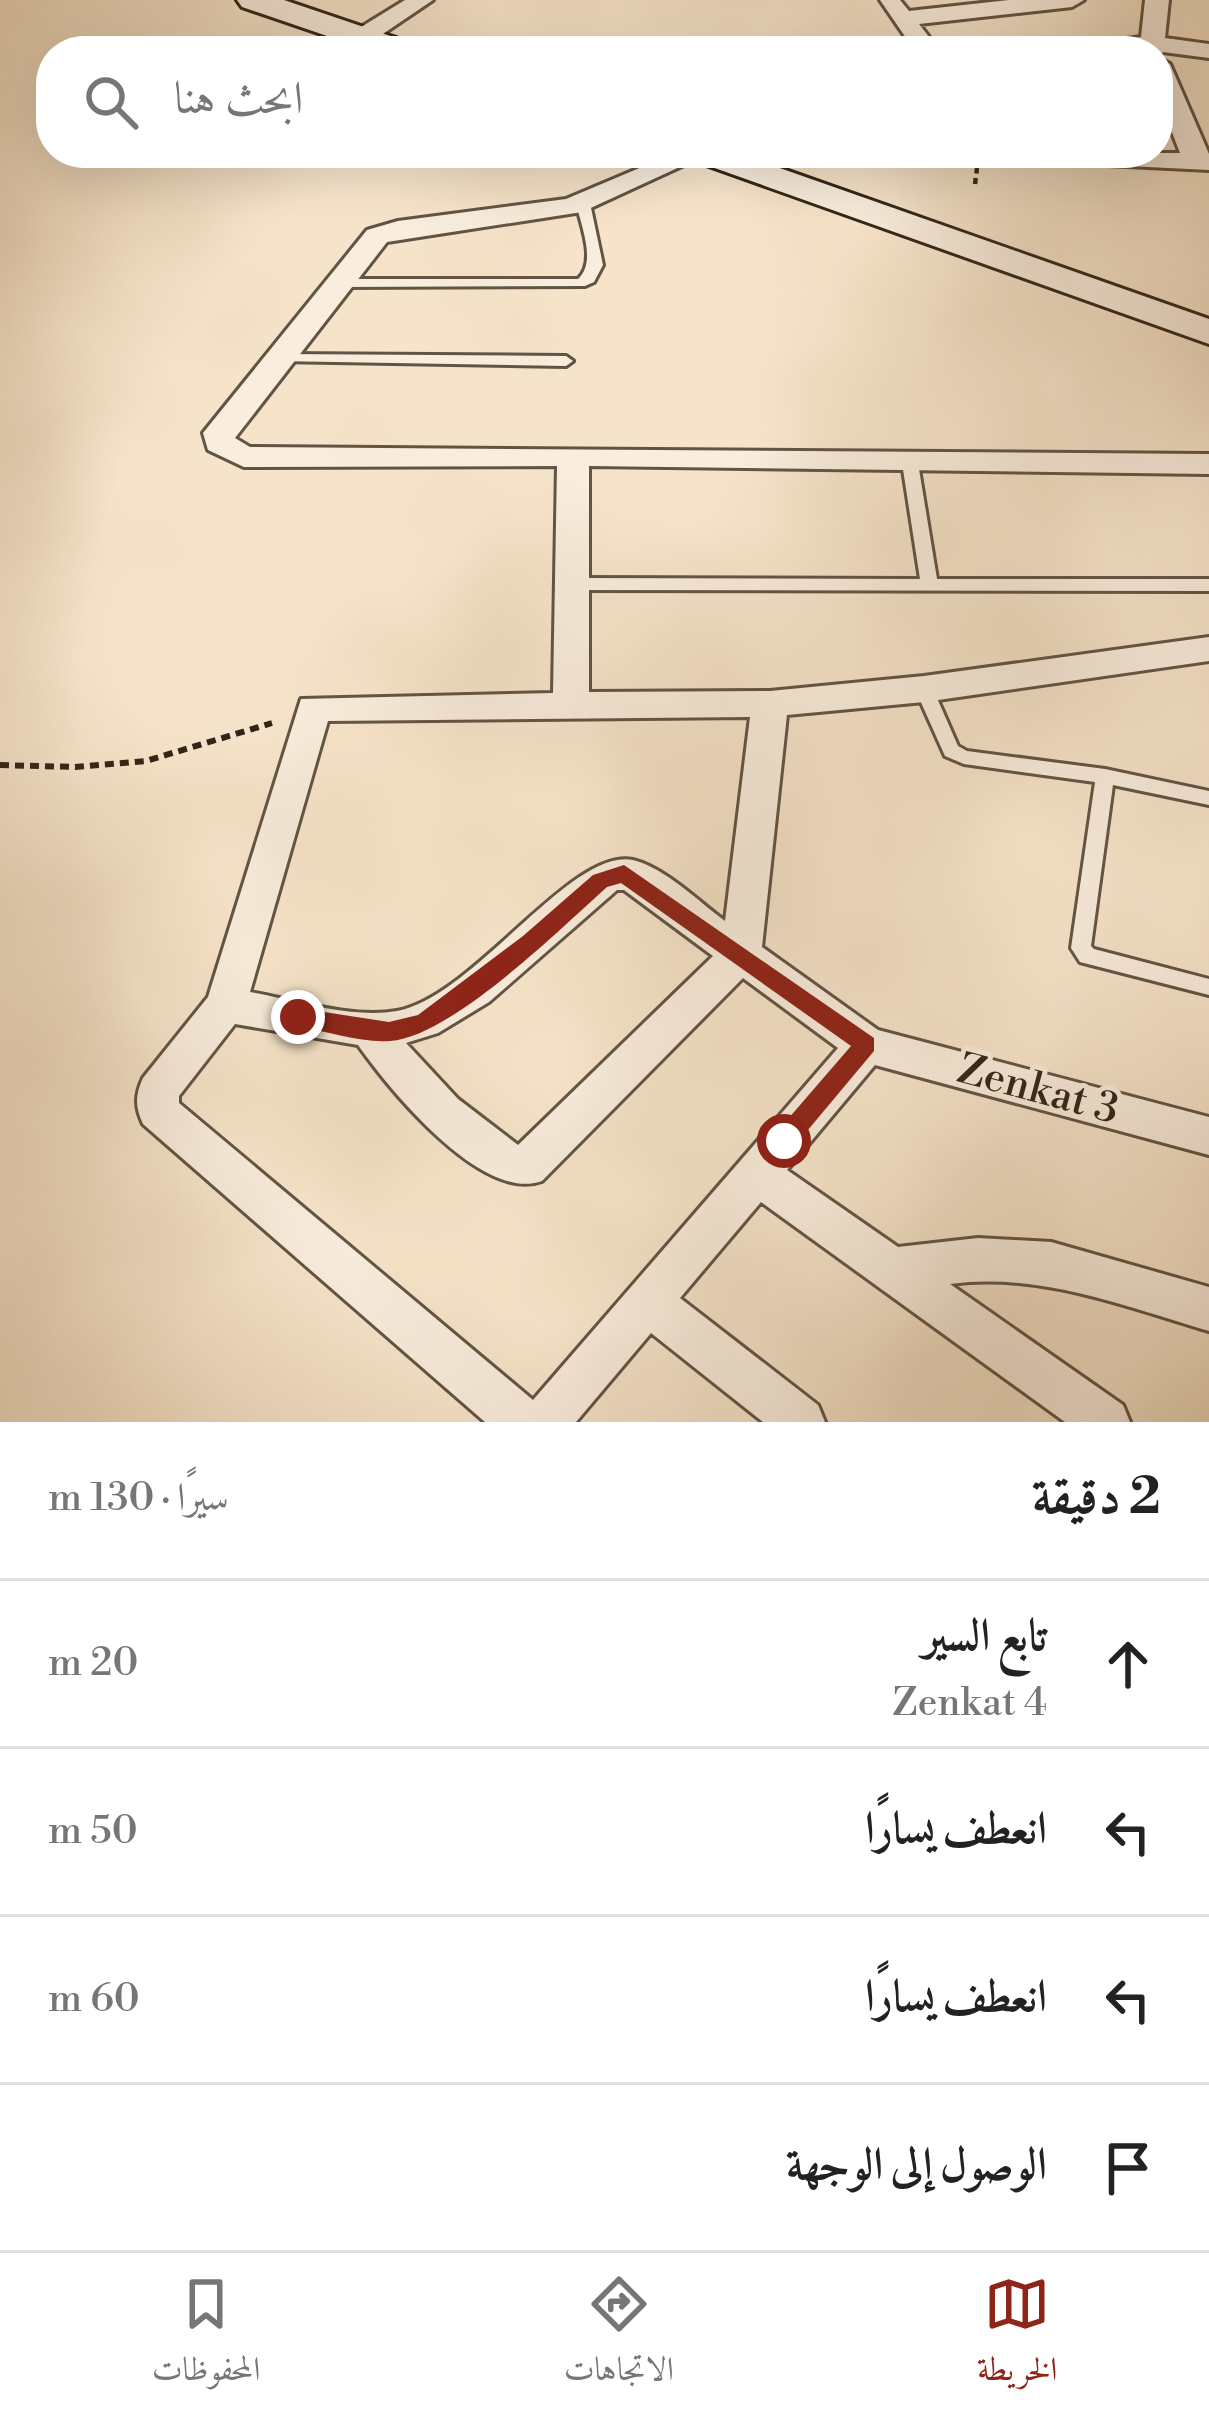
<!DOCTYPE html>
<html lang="ar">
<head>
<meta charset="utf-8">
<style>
	:root { --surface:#fff; --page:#f6f6f6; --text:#222; --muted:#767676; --line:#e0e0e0; --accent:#8f2418 }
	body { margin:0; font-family:"Libre Bodoni",Amiri,serif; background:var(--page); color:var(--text); direction:rtl }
	.stop { position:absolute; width:36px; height:36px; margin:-27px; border:9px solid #8f2418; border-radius:50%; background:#fff }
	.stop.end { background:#8f2418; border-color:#fff; box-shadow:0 3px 12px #0008 }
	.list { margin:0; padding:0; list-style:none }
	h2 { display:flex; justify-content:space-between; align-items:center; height:156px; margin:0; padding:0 48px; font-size:51px }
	h2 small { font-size:39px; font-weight:400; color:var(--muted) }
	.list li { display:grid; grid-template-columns:78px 1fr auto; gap:36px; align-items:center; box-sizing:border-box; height:168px; padding:0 48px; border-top:3px solid var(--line) }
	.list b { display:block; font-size:45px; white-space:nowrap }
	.list p { margin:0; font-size:39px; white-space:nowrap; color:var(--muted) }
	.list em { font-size:39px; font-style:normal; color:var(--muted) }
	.icon { flex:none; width:66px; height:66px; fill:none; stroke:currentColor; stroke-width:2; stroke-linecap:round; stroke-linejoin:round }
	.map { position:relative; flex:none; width:1209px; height:1422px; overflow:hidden; direction:ltr }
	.search { position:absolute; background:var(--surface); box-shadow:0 12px 48px #0002; left:36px; right:36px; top:36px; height:132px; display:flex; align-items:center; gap:30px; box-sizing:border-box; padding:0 42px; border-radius:48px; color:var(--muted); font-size:45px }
	.sheet { height:828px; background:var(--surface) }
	nav { display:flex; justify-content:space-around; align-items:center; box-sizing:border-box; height:168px; border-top:3px solid var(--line); background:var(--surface); font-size:33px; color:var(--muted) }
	nav a { display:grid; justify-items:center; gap:6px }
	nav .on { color:var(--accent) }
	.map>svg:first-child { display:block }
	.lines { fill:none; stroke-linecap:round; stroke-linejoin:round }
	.lane-casing { stroke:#625444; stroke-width:6 }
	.street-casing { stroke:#625444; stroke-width:6 }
	.secondary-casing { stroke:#312418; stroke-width:6 }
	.path-far1 { stroke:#312418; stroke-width:4.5; stroke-dasharray:6 4.5; stroke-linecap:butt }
	.path { stroke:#312418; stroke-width:6; stroke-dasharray:9 6; stroke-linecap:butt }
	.lane { fill:#f9eddd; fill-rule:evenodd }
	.street { fill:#f9eddd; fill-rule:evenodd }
	.secondary { fill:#f9eddd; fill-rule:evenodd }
	.route { fill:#8f2418 }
	.labels { text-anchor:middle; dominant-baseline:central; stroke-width:10; stroke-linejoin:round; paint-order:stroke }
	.street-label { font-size:42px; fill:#312418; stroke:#f9eddd }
</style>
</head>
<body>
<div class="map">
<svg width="1209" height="1422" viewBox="0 0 1209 1422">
	<rect width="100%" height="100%" fill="#f6e4ca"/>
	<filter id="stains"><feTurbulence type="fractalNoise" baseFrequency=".00167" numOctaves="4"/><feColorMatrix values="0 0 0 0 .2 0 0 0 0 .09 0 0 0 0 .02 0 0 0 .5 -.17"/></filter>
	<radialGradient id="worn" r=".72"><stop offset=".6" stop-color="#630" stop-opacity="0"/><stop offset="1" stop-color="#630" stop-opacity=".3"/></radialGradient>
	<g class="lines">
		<g class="lane-casing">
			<path id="lane" d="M583,199L590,203L603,265L594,282L585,286L339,287L332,283L339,279H578C597,262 581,226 576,203Z
				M281,354L566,356L573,361L566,366L276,361V355Z
				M910,458L918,463L937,579H1209V591L572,590L564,584L572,578L920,579L902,463Z
				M924,683L933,689L958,746L967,751L1105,769L1209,791V805L1113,785L1091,946L1094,949L1209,979V995L1080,962L1071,948L1095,782L964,764L945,756L915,689Z"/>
		</g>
		<g class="street-casing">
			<path id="street" d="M405,0H433L371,42H353V32Z
				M880,0H900L909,11L1009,0H1084L1072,7L919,24L940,51H915Z
				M1145,0H1169L1165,38L1209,44V58L1163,52L1158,57L1170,64L1209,154V170L987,159L983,153H1180L1158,96V51H1080L1092,44L1141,37Z
				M675,153H710L582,212L387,242L235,438L250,447L1209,454V474L589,466V692L770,691L924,676L1209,637V661L924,702L787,715L762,947L878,1030L1209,1117V1155L875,1065L787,1170L898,1247L978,1238L1051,1242L1209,1287V1331C1124,1306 1040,1272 950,1284L1123,1405L1130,1422H1065L761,1202L680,1298L818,1405L825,1422H763L651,1333L576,1422H485L143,1124C135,1107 135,1095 143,1078L208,997L301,699L553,693L557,466L244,467L208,450L203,433L367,230L398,221L566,199ZM750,717L725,921C698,901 665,868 633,860C571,847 474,997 397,1011C351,1019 295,1000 250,992L328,721ZM617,890H624L713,956L518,1145L458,1099L406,1043L438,1033L489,1002ZM743,978L838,1048L533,1400L179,1103V1096L235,1024L358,1045C390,1090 482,1203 542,1181Z"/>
		</g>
		<g class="secondary-casing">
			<path id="secondary" d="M237,0H284L414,44L419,51H371L242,7Z
				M687,153H737L1209,319V344L692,160Z"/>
		</g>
		<path class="path-far1" d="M975,184L977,168"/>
		<path class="path" d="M0,765L75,767L146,761L272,723"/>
		<use href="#lane" class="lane"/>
		<use href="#street" class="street"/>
		<use href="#secondary" class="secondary"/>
	</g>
	<path class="route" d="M624,865L874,1038V1051L792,1149H775V1134L851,1046L621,883L607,887C560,929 451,1037 390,1041C361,1043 327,1031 298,1027L287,1017L298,1008L389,1022L418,1015L523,936L593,875Z"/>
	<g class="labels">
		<g class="street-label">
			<text transform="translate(1038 1090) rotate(15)">Zenkat 3</text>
		</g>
	</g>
	<rect width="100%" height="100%" filter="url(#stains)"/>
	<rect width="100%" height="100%" fill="url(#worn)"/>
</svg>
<div class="stop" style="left:784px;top:1141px"></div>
<div class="stop end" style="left:298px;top:1017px"></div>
<div class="search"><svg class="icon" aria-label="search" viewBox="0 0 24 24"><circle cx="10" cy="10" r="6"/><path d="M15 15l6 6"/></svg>ابحث هنا</div>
</div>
<section class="sheet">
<h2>2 دقيقة<small>سيرًا · 130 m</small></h2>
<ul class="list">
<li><svg class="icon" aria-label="ahead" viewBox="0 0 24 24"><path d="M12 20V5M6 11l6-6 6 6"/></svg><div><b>تابع السير</b><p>Zenkat 4</p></div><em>20 m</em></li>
<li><svg class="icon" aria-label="left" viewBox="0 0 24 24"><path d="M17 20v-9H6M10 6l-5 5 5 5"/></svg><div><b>انعطف يسارًا</b></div><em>50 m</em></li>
<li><svg class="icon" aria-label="left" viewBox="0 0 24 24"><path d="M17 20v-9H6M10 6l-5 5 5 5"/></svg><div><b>انعطف يسارًا</b></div><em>60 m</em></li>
<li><svg class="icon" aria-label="arrive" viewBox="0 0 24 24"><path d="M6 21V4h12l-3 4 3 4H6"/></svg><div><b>الوصول إلى الوجهة</b></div></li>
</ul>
</section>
<nav>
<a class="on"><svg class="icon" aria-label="map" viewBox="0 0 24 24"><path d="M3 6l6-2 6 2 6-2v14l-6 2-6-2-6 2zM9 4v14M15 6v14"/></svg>الخريطة</a>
<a><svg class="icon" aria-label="directions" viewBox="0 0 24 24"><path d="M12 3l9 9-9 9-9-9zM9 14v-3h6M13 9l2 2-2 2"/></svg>الاتجاهات</a>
<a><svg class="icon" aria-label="saved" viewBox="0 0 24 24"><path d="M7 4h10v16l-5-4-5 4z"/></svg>المحفوظات</a>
</nav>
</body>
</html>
